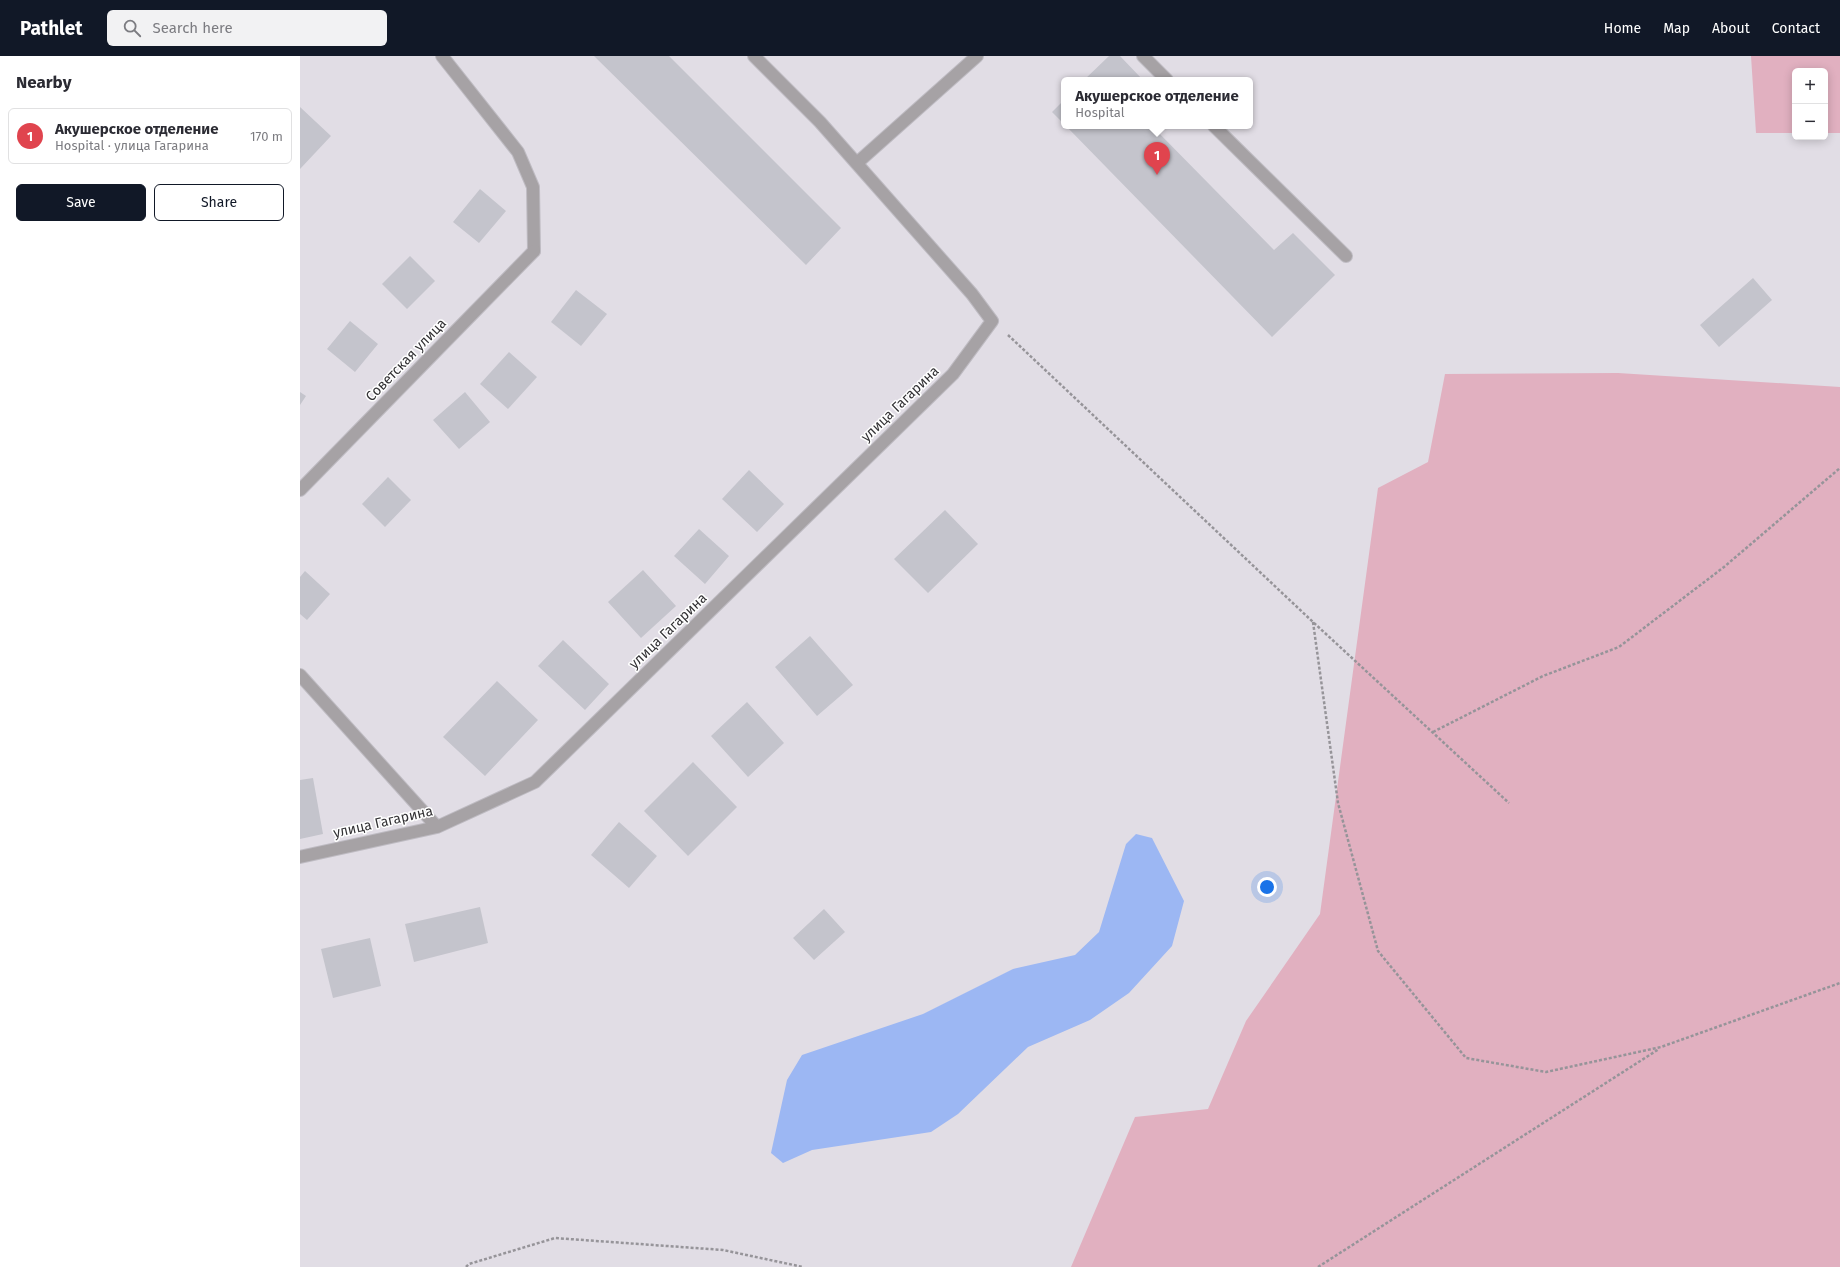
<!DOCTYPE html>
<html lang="en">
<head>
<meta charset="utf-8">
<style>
	:root { --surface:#fff; --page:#f2f2f3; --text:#2b2b33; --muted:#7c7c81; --line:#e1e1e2; --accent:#111827 }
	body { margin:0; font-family:"Fira Sans",sans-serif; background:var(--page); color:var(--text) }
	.controls { position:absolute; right:12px; top:12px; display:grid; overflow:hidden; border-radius:6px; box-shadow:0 2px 10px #0003 }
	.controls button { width:36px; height:36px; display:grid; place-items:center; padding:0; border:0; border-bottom:1px solid var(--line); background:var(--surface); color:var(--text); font:20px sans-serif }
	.you { position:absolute; left:967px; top:831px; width:14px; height:14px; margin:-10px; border:3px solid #fff; border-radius:50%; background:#1a73e8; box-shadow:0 0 0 6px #1a73e833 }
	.badge { display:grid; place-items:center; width:26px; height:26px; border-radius:50%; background:var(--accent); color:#fff; font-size:13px; font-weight:700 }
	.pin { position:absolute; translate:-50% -33px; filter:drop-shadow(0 1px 2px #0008) }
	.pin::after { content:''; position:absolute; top:21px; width:14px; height:12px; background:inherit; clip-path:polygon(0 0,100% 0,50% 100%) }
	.popup { position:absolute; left:761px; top:21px; width:192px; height:52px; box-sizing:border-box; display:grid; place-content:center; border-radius:6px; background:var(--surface); filter:drop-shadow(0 1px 3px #0005); font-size:13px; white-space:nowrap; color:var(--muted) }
	.popup b { font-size:15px; color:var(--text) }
	.popup::after { content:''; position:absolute; left:50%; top:100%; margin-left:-8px; border:8px solid transparent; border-top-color:var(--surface) }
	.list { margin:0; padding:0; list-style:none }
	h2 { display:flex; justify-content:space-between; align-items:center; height:52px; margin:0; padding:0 16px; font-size:17px }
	h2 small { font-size:13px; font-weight:400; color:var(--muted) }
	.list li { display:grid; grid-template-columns:26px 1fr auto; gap:12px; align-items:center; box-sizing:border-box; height:56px; margin:0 8px 8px; padding:0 8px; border:1px solid var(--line); border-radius:6px }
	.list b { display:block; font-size:15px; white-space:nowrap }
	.list p { margin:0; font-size:13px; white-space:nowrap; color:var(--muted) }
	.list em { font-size:13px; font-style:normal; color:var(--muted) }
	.actions { display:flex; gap:8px; padding:12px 16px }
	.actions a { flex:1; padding:9px 0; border:1px solid var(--accent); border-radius:6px; text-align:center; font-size:14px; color:var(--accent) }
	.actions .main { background:var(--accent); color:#fff }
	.icon { flex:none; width:22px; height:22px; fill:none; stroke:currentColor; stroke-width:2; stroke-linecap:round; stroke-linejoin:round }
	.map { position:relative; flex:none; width:1540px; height:1211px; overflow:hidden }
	header { display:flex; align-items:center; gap:24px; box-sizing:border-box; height:56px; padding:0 20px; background:var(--accent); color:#fff }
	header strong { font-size:19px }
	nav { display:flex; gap:22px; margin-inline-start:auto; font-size:14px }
	.search { width:280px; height:36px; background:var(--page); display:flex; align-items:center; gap:10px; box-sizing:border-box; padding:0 14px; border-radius:6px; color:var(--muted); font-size:15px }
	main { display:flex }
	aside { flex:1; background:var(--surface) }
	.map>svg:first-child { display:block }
	.green { fill:#e1b0c0 }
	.water { fill:#9cb7f3 }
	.building { fill:#c4c4cc }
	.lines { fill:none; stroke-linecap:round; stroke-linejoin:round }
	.lane-casing { stroke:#bebbc2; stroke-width:14 }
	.street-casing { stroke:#bebbc2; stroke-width:14 }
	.path { stroke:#969499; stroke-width:2.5; stroke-dasharray:3 2; stroke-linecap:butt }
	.lane { stroke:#a6a2a5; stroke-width:12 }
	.street { stroke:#a6a2a5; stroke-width:12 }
	.labels { text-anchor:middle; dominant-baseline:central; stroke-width:3; stroke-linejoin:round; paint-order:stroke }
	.street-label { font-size:14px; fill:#333235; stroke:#fff }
</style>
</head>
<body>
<header>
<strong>Pathlet</strong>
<div class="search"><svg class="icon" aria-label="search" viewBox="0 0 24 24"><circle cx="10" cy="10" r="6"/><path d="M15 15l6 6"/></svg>Search here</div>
<nav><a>Home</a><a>Map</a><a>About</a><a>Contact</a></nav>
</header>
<main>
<aside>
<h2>Nearby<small></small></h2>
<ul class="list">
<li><span class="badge" style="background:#e0444e">1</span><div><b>Акушерское отделение</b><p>Hospital · улица Гагарина</p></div><em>170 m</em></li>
</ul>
<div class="actions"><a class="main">Save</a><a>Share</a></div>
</aside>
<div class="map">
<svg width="1540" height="1211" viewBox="0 0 1540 1211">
	<rect width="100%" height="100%" fill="#e1dde5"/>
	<path class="green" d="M1451,0H1540V77H1525V15H1495V77H1456Z
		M1318,317L1540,331V1211H771L835,1061L908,1053L946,965L1020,858L1078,432L1128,406L1145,318Z"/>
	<path class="water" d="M836,778L852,782L884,845L872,890L829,937L790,964L728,991L658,1058L631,1076L512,1094L483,1107L471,1097L487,1024L502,999L623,958L713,913L775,899L799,876L826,788Z"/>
	<path class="building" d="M294,0H369L541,172L506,209Z
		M809,0H820L843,24H784Z
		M764,44V68L752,56Z
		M0,51L31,80L0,113Z
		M766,70H852L974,194L993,177L1035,219L972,281Z
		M180,133L206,155L179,187L153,166Z
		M110,200L135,225L107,253L82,228Z
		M1453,222L1472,244L1419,291L1400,269Z
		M276,234L307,258L281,290L251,266Z
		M50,265L78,288L55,316L27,293Z
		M209,296L237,321L208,353L180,328Z
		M0,336L6,340L0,349Z
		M165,336L190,366L159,393L133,364Z
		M449,414L484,448L457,476L422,443Z
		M88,421L111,444L85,471L62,448Z
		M645,454L678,488L628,537L594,503Z
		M399,473L429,500L405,528L374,500Z
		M343,514L376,550L341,582L308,546Z
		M5,515L30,538L7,564L0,558V521Z
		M510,580L553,629L517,660L475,611Z
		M263,584L309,628L285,654L238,610Z
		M197,625L238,664L185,720L143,681Z
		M447,646L484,687L448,721L411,680Z
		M393,706L437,751L388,800L344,755Z
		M13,722L23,778L0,783V724Z
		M319,766L357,800L329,832L291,799Z
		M180,851L188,887L114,906L105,868Z
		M524,853L545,876L514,904L493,882Z
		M70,882L81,930L33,942L21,893Z"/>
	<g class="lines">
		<g class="lane-casing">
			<path id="lane" d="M142,0L218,96L233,131L234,195
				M843,0L867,24
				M914,70L1046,200
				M557,107L677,0"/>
		</g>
		<g class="street-casing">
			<path id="street" d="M0,434L234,195
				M0,619L137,771
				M0,801L137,771L235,726L653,318L692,265L672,238L520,66L454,0"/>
		</g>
		<path class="path" d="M708,279L1013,566L1209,747
			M1013,566L1038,747L1078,895L1166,1002L1246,1016L1361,991L1540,927
			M1133,676L1243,620L1319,591L1424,511L1540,412
			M166,1211L169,1208L255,1182L423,1194L503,1211
			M1018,1211L1359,993"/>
		<use href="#lane" class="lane"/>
		<use href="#street" class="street"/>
	</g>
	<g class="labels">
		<g class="street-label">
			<text transform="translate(106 304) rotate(-46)">Советская улица</text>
			<text transform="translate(600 348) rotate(-44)">улица Гагарина</text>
			<text transform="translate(368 575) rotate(-44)">улица Гагарина</text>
			<text transform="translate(83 766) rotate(-13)">улица Гагарина</text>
		</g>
	</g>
</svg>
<div class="controls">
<button>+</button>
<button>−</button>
</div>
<div class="you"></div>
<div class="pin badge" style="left:857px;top:119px;background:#e0444e">1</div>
<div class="popup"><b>Акушерское отделение</b>Hospital</div>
</div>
</main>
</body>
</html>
